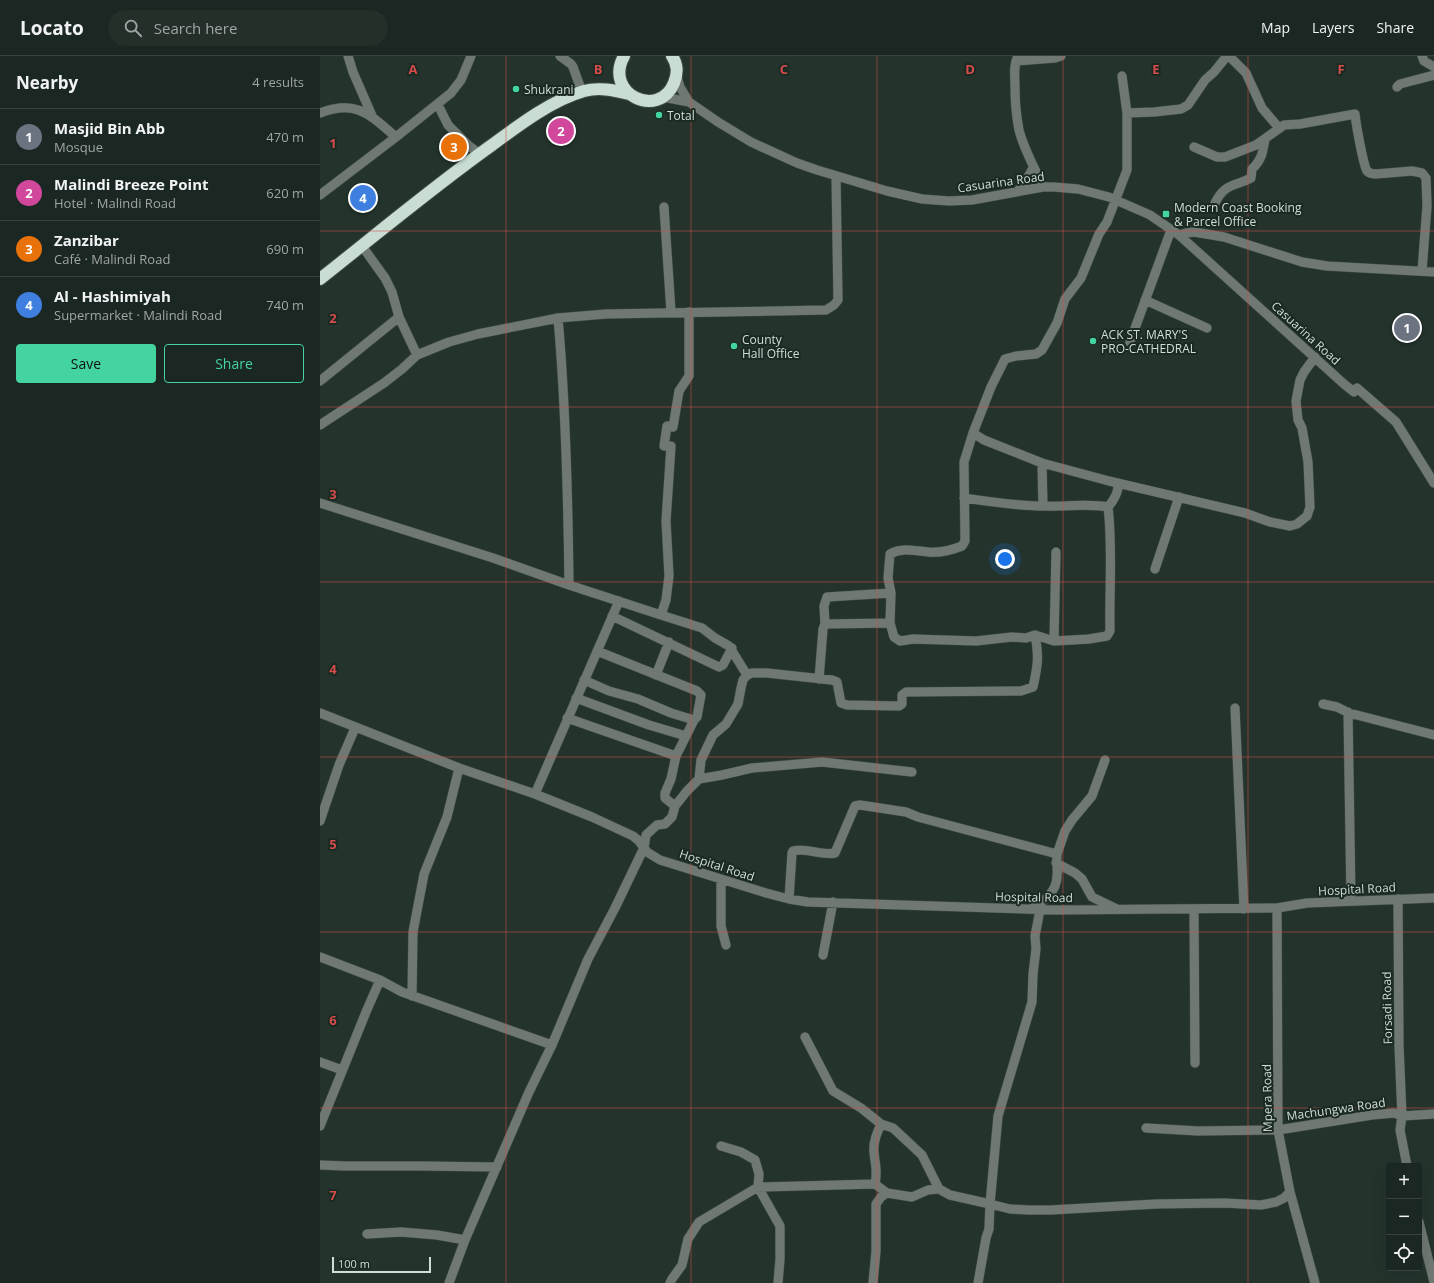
<!DOCTYPE html>
<html lang="en">
<head>
<meta charset="utf-8">
<style>
	:root { --surface:#1b2722; --page:#242f2a; --text:#f1f3f6; --muted:#a0a5a5; --line:#394440; --accent:#43d4a0 }
	body { margin:0; font-family:"Open Sans",sans-serif; background:var(--page); color:var(--text) }
	.controls { position:absolute; right:12px; bottom:12px; display:grid; overflow:hidden; border-radius:4px; box-shadow:0 4px 16px #0002 }
	.controls button { width:36px; height:36px; display:grid; place-items:center; padding:0; border:0; border-bottom:1px solid var(--line); background:var(--surface); color:var(--text); font:20px sans-serif }
	.scale { position:absolute; left:12px; bottom:10px; width:99px; box-sizing:border-box; padding-left:4px; border:2px solid #d3ddd8; border-top:0; font-size:11px; line-height:14px; white-space:nowrap; color:#d3ddd8; -webkit-text-stroke:3px #1a2a23; paint-order:stroke }
	.you { position:absolute; left:685px; top:503px; width:14px; height:14px; margin:-10px; border:3px solid #fff; border-radius:50%; background:#1a73e8; box-shadow:0 0 0 6px #1a73e833 }
	.badge { display:grid; place-items:center; width:26px; height:26px; border-radius:50%; background:var(--accent); color:#fff; font-size:13px; font-weight:700 }
	.pin { position:absolute; translate:-50% -50%; border:2px solid #fff; box-shadow:0 1px 4px #0006 }
	.list { margin:0; padding:0; list-style:none }
	h2 { display:flex; justify-content:space-between; align-items:center; height:52px; margin:0; padding:0 16px; font-size:17px }
	h2 small { font-size:13px; font-weight:400; color:var(--muted) }
	.list li { display:grid; grid-template-columns:26px 1fr auto; gap:12px; align-items:center; box-sizing:border-box; height:56px; padding:0 16px; border-top:1px solid var(--line) }
	.list b { display:block; font-size:15px; white-space:nowrap }
	.list p { margin:0; font-size:13px; white-space:nowrap; color:var(--muted) }
	.list em { font-size:13px; font-style:normal; color:var(--muted) }
	.actions { display:flex; gap:8px; padding:12px 16px }
	.actions a { flex:1; padding:9px 0; border:1px solid var(--accent); border-radius:4px; text-align:center; font-size:14px; color:var(--accent) }
	.actions .main { background:var(--accent); color:#111 }
	.icon { flex:none; width:22px; height:22px; fill:none; stroke:currentColor; stroke-width:2; stroke-linecap:round; stroke-linejoin:round }
	.map { position:relative; flex:none; width:1114px; height:1227px; overflow:hidden }
	header { display:flex; align-items:center; gap:24px; box-sizing:border-box; height:56px; padding:0 20px; background:var(--surface); border-bottom:1px solid var(--line) }
	header strong { font-size:19px }
	nav { display:flex; gap:22px; margin-inline-start:auto; font-size:14px }
	.search { width:280px; height:36px; background:var(--page); display:flex; align-items:center; gap:10px; box-sizing:border-box; padding:0 14px; border-radius:22px; color:var(--muted); font-size:15px }
	main { display:flex }
	aside { flex:1; background:var(--surface) }
	.map>svg:first-child { display:block }
	.lines { fill:none; stroke-linecap:round; stroke-linejoin:round }
	.minor-casing { stroke:#404f48; stroke-width:10 }
	.highway-casing { stroke:#404f48; stroke-width:14 }
	.minor { stroke:#707874; stroke-width:9 }
	.highway { stroke:#c9ddd3; stroke-width:12 }
	.grid { fill:none; stroke:#d54c4b; stroke-width:1; stroke-opacity:0.55 }
	.poi-dot { fill:#43d4a0; stroke:#1a2a23; stroke-width:1.5 }
	.labels { text-anchor:middle; dominant-baseline:central; stroke-width:4; stroke-linejoin:round; paint-order:stroke }
	.poi-label { font-size:12px; fill:#d3ddd8; stroke:#1a2a23; text-anchor:start }
	.street-label { font-size:12px; fill:#d3ddd8; stroke:#1a2a23 }
	.grid-label { font-size:13px; text-anchor:middle; font-weight:bold; fill:#d54c4b; stroke:#1a2a23; stroke-width:4; stroke-linejoin:round; paint-order:stroke }
</style>
</head>
<body>
<header>
<strong>Locato</strong>
<div class="search"><svg class="icon" aria-label="search" viewBox="0 0 24 24"><circle cx="10" cy="10" r="6"/><path d="M15 15l6 6"/></svg>Search here</div>
<nav><a>Map</a><a>Layers</a><a>Share</a></nav>
</header>
<main>
<aside>
<h2>Nearby<small>4 results</small></h2>
<ul class="list">
<li><span class="badge" style="background:#6b7280">1</span><div><b>Masjid Bin Abb</b><p>Mosque</p></div><em>470 m</em></li>
<li><span class="badge" style="background:#d1479c">2</span><div><b>Malindi Breeze Point</b><p>Hotel · Malindi Road</p></div><em>620 m</em></li>
<li><span class="badge" style="background:#e8710a">3</span><div><b>Zanzibar</b><p>Café · Malindi Road</p></div><em>690 m</em></li>
<li><span class="badge" style="background:#3f7fe0">4</span><div><b>Al - Hashimiyah</b><p>Supermarket · Malindi Road</p></div><em>740 m</em></li>
</ul>
<div class="actions"><a class="main">Save</a><a>Share</a></div>
</aside>
<div class="map">
<svg width="1114" height="1227" viewBox="0 0 1114 1227">
	<rect width="100%" height="100%" fill="#24342d"/>
	<g class="lines">
		<g class="minor-casing">
			<path id="minor" d="M28,0L33,16L53,62
				M240,0L251,8L253,11L262,36
				M698,0C693,10 695,20 695,30C695,45 696,59 699,74C704,94 715,112 723,131
				M909,0L926,17L942,52L959,72
				M1102,0L1104,5L1114,11
				M696,5L735,2L741,0
				M802,20L807,57V114L787,166L779,178L761,222L745,243L737,267L722,294L716,298L696,300L685,303L671,331L653,377L664,384L722,407L789,425L925,457L950,466L970,470L977,468L987,460L990,451L988,406L982,372L978,364L976,345L980,324L984,316L995,301
				M357,21L360,31L369,46
				M1077,31L1080,28L1114,19
				M343,41L369,46L398,66L431,86L477,107L497,114L567,135L602,143L629,145L652,144L723,131H734L758,133L789,141L830,159L859,179L1024,328L1034,336L1037,332L1076,366L1114,427
				M118,49L128,69L149,90L160,98
				M0,57C37,43 50,59 76,81L131,37L141,24L151,0
				M807,57L834,56L861,53L868,49L885,24L894,16L907,0
				M874,91L897,101H905L936,89L964,69L980,68L1035,58C1036,68 1043,108 1047,115C1050,118 1053,118 1056,118L1092,115L1102,117L1106,122L1107,150L1102,215
				M697,136L705,126L712,114
				M0,139L76,81
				M895,147C905,127 914,131 931,122L932,113C942,104 943,95 945,83
				M344,151L351,256
				M859,179L866,177L874,176L904,181L982,206L1007,210L1114,216
				M42,190L65,222L72,236L79,261L97,299
				M825,244L887,272
				M238,262C246,351 248,440 249,529
				M810,286L851,174
				M0,325L79,261
				M0,369L64,327L82,313L97,299L129,286L158,278L238,262L286,258L506,254L514,249L518,244L516,120
				M653,377L644,406L645,485L642,490C632,494 619,497 608,496C595,495 582,491 570,498L568,522L571,537L570,567L574,581L580,585L593,583L656,585L692,581L706,582L715,579L734,585L769,583L787,580L790,575C789,534 793,492 788,451
				M722,407L723,450
				M644,442C671,446 697,450 724,450C745,451 767,447 788,451C794,444 799,436 798,427
				M0,447L173,502L249,529L341,559L346,544L349,520L346,465L351,390H344L347,370L353,371L359,335L369,320V256
				M835,513L859,441
				M341,559L382,572L395,582L409,590L427,619
				M292,560L399,611L403,609L412,592
				M505,568L570,567
				M734,585L736,496
				M277,595L377,635L381,639L377,661L374,664L356,700L351,723L345,737V742L355,750
				M336,619L349,586
				M499,623L503,573L505,568L504,550L507,541L571,537
				M264,624L289,635L318,643L351,657L374,664
				M256,642L329,669L366,680
				M1003,648L1017,651L1029,657L1114,679
				M915,652L924,853
				M1028,656L1031,844
				M0,657L139,712L215,738L272,761L313,780L319,785L327,796L340,804L446,837L469,843L488,846L736,854L957,852L987,847L1114,842
				M247,662L356,700
				M379,723L402,719L432,712L502,706L592,716
				M215,738L299,545
				M0,765L19,709L35,672
				M737,798L745,775L752,764L772,740L785,704
				M736,807L755,817L762,823L772,841L797,853
				M401,823V870L406,889
				M469,843L472,797L473,795C487,791 501,800 515,797L535,750L540,749L586,756L598,761L737,798C736,806 738,812 737,820C737,836 723,846 711,853
				M1078,843L1079,990L1082,1060L1080,1074L1087,1110
				M957,852L958,1074L970,1136L995,1227
				M874,853L875,1007
				M503,899L513,846
				M0,901L60,924L82,936L232,989
				M92,940L93,876L104,818L127,761L139,712
				M485,981L513,1035L541,1052L561,1068L573,1072L602,1099L619,1133
				M0,1006L22,1014
				M0,1070L46,956L60,924
				M826,1072L878,1075L958,1074L1052,1059L1074,1057L1082,1060L1114,1058
				M401,1090L421,1096L435,1104L439,1118L438,1131L460,1170V1203L458,1227
				M0,1109L25,1110H101L177,1111
				M555,1128C558,1114 555,1109 554,1096C553,1086 557,1077 561,1068
				M1099,1166L1114,1226
				M47,1178L81,1176L117,1179L145,1184
				M129,1227L145,1184L209,1036L232,989L268,903L295,852L320,800L324,792L326,779L337,769L345,768L352,761L355,750L367,735L379,723L381,704L393,679L406,668L418,648L421,632L423,624L427,619L432,617H447L512,624L517,626L521,647L527,649L579,650L582,648V639L586,636L701,635L713,631C718,609 719,600 715,579
				M350,1227L352,1223L362,1209L368,1183L379,1166L438,1131L555,1128L567,1137
				M553,1227L556,1195V1148L561,1141L567,1137L592,1141L608,1134L619,1133L630,1139L670,1148L678,1060L712,946L713,918L716,893L715,880L720,854
				M658,1227L666,1182L669,1173L670,1148L690,1153L708,1154H731L836,1148L904,1147L941,1149L956,1146L964,1142L970,1136"/>
		</g>
		<g class="highway-casing">
			<path id="highway" d="M304,0C283,38 339,64 354,27C358,17 358,9 352,0
				M0,223C57,178 113,131 172,89C199,69 232,44 264,35C279,31 293,34 309,38"/>
		</g>
		<use href="#minor" class="minor"/>
		<use href="#highway" class="highway"/>
	</g>
	<path class="grid" d="M186,0V1227M371,0V1227M557,0V1227M743,0V1227M928,0V1227M0,175H1114M0,351H1114M0,526H1114M0,701H1114M0,876H1114M0,1052H1114"/>
	<g class="poi-dot">
		<circle cx="196" cy="33" r="4"/>
		<circle cx="339" cy="59" r="4"/>
		<rect x="842" y="154" width="8" height="8" rx="2"/>
		<circle cx="773" cy="285" r="4"/>
		<circle cx="414" cy="290" r="4"/>
	</g>
	<g class="labels">
		<g class="poi-label">
			<text x="204" y="33">Shukrani</text>
			<text x="347" y="59">Total</text>
			<text x="854" y="151">Modern Coast Booking<tspan x="854" dy="14">&amp; Parcel Office</tspan></text>
			<text x="781" y="278">ACK ST. MARY'S<tspan x="781" dy="14">PRO-CATHEDRAL</tspan></text>
			<text x="422" y="283">County<tspan x="422" dy="14">Hall Office</tspan></text>
		</g>
		<g class="street-label">
			<text transform="translate(681 126) rotate(-8)">Casuarina Road</text>
			<text transform="translate(986 277) rotate(42)">Casuarina Road</text>
			<text transform="translate(397 809) rotate(18)">Hospital Road</text>
			<text transform="translate(1037 833) rotate(-3)">Hospital Road</text>
			<text transform="translate(714 841) rotate(1)">Hospital Road</text>
			<text transform="translate(1067 952) rotate(-91)">Forsadi Road</text>
			<text transform="translate(947 1042) rotate(-91)">Mpera Road</text>
			<text transform="translate(1016 1053) rotate(-8)">Machungwa Road</text>
		</g>
	</g>
	<g class="grid-label">
		<text x="93" y="18">A</text>
		<text x="278" y="18">B</text>
		<text x="464" y="18">C</text>
		<text x="650" y="18">D</text>
		<text x="836" y="18">E</text>
		<text x="1021" y="18">F</text>
		<text x="13" y="92">1</text>
		<text x="13" y="267">2</text>
		<text x="13" y="443">3</text>
		<text x="13" y="618">4</text>
		<text x="13" y="793">5</text>
		<text x="13" y="969">6</text>
		<text x="13" y="1144">7</text>
	</g>
</svg>
<div class="controls">
<button>+</button>
<button>−</button>
<button><svg class="icon" aria-label="locate" viewBox="0 0 24 24"><circle cx="12" cy="12" r="6"/><path d="M12 2v4M12 18v4M2 12h4M18 12h4"/></svg></button>
</div>
<div class="scale">100 m</div>
<div class="you"></div>
<div class="pin badge" style="left:1087px;top:272px;background:#6b7280">1</div>
<div class="pin badge" style="left:241px;top:75px;background:#d1479c">2</div>
<div class="pin badge" style="left:134px;top:91px;background:#e8710a">3</div>
<div class="pin badge" style="left:43px;top:142px;background:#3f7fe0">4</div>
</div>
</main>
</body>
</html>
